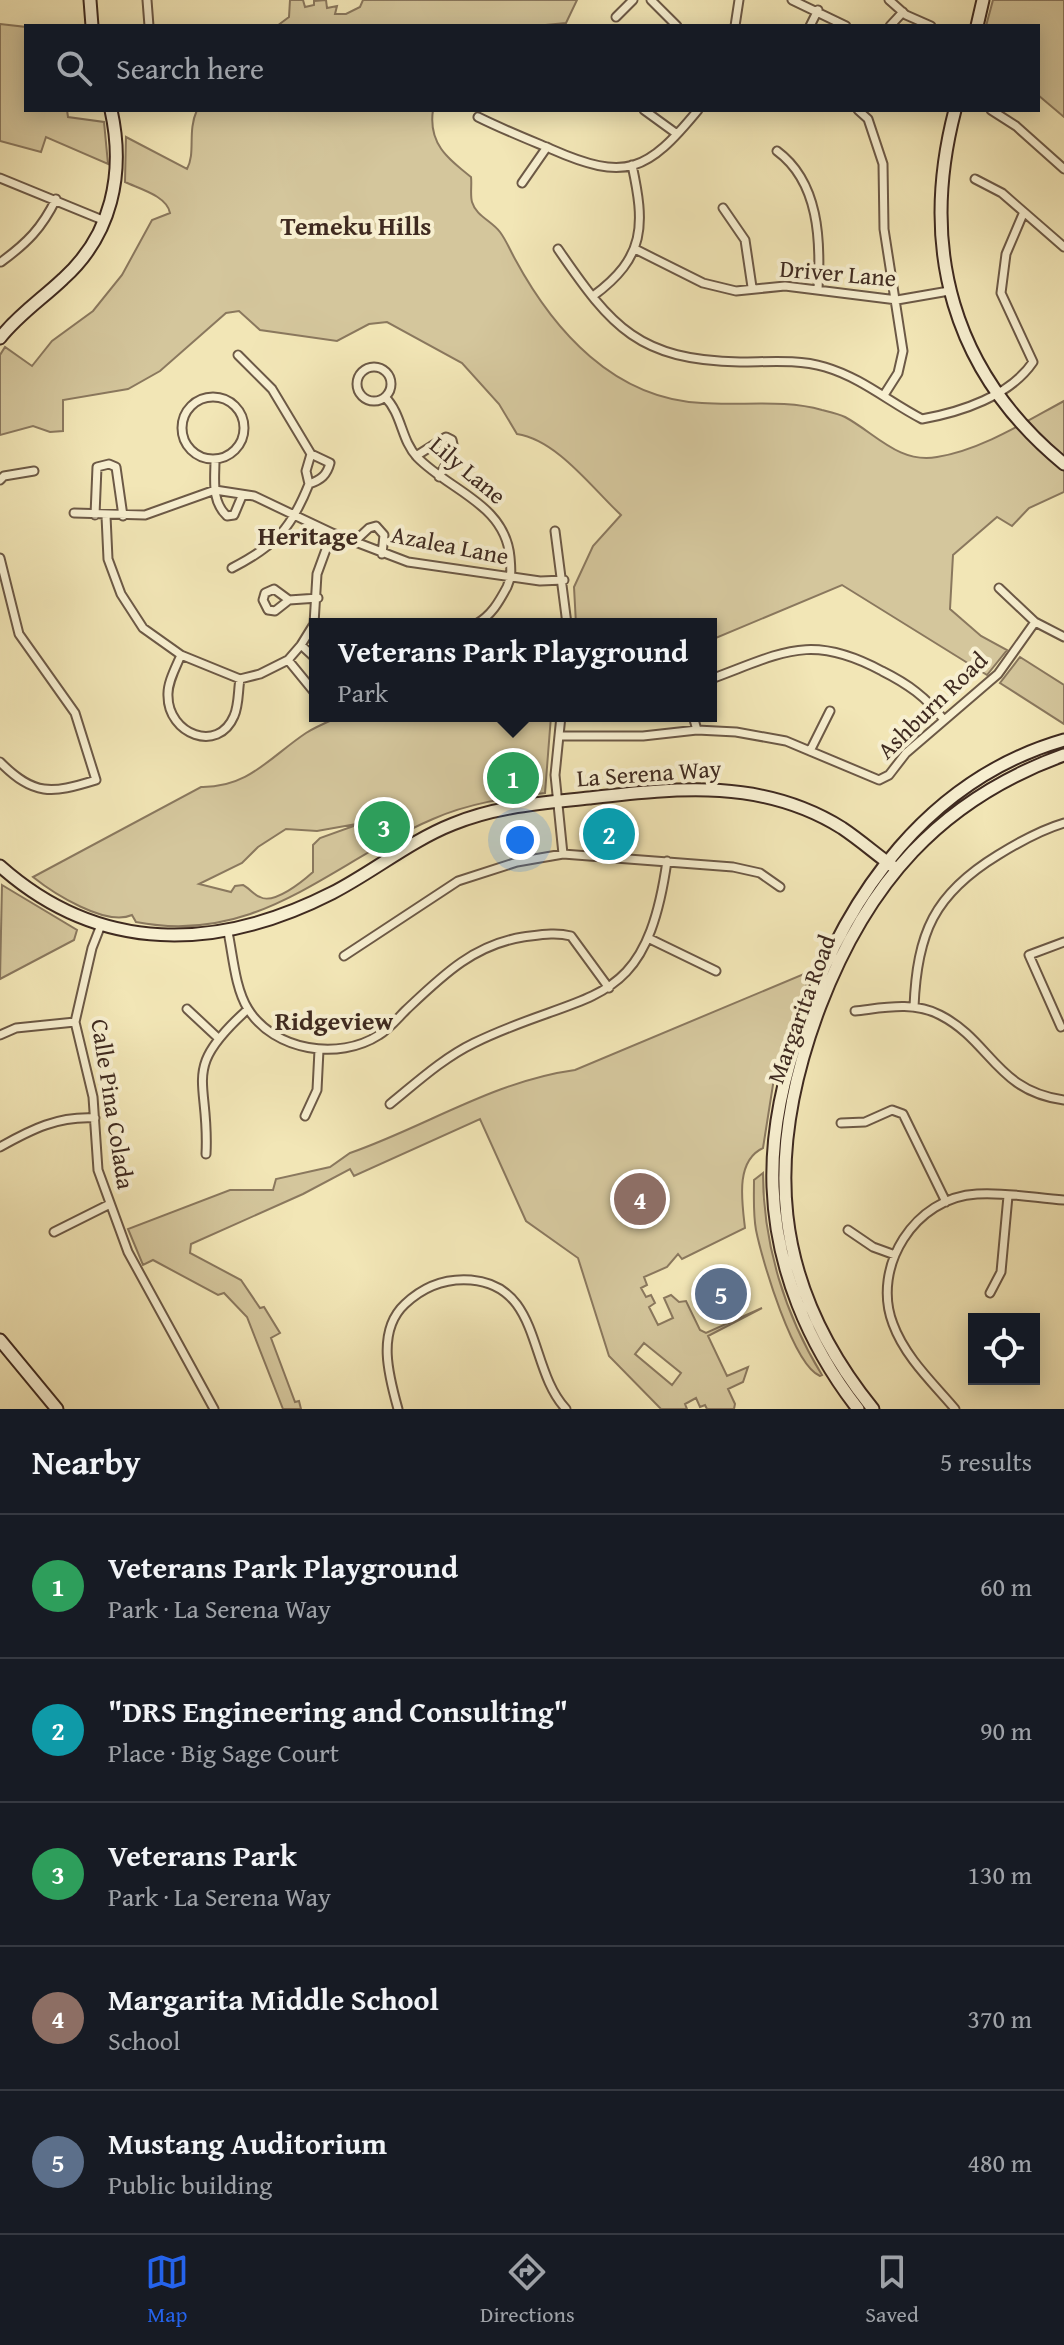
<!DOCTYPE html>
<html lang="en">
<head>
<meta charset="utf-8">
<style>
	:root { --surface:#171b24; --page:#242831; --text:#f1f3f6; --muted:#9ea1a6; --line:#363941; --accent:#2563eb }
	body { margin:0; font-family:"Gentium Book Plus",serif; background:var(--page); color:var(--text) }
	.controls { position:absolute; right:24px; bottom:24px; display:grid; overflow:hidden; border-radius:0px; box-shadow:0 4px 20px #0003 }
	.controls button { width:72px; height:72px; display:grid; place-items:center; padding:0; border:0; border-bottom:2px solid var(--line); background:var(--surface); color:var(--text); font:40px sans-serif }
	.you { position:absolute; left:520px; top:840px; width:28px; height:28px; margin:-20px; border:6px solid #fff; border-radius:50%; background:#1a73e8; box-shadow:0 0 0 12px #1a73e833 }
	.badge { display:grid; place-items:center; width:52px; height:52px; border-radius:50%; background:var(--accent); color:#fff; font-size:26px; font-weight:700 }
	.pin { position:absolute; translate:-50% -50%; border:4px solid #fff; box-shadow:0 2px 8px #0006 }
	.popup { position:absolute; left:309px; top:618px; width:408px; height:104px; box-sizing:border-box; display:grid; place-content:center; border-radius:0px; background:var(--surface); filter:drop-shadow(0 2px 6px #0005); font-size:26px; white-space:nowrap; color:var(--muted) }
	.popup b { font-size:30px; color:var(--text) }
	.popup::after { content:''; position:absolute; left:50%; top:100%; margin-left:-16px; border:16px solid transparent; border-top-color:var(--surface) }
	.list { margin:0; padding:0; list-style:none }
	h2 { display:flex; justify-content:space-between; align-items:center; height:104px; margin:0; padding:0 32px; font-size:34px }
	h2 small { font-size:26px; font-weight:400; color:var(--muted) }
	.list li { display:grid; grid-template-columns:52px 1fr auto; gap:24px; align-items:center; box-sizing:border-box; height:144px; padding:0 32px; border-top:2px solid var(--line) }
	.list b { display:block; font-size:30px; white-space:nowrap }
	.list p { margin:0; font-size:26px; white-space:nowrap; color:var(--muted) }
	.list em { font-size:26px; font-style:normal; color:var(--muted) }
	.icon { flex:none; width:44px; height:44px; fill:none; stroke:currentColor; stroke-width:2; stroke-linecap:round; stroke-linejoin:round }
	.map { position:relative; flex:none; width:1064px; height:1409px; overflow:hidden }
	.search { position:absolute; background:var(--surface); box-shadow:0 4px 20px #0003; left:24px; right:24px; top:24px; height:88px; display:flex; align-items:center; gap:20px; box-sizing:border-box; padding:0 28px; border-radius:0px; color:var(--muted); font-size:30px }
	.sheet { height:824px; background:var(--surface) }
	nav { display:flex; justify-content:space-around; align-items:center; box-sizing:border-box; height:112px; border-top:2px solid var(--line); background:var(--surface); font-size:22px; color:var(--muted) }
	nav a { display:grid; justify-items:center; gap:4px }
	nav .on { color:var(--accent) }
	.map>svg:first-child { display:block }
	.green { fill:#d4c69c; stroke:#8a785e; stroke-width:2; fill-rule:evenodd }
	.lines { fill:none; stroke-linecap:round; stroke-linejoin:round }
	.street-casing { stroke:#6c5946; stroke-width:11 }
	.secondary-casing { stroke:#3f2a20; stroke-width:15 }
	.street { stroke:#f7efd0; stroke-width:7 }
	.secondary { stroke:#f7efd0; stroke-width:11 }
	.labels { text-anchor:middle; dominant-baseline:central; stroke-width:8; stroke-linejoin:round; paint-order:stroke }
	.street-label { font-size:24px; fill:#3f2a20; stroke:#f7efd0 }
	.neighbourhood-label { font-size:26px; font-weight:bold; fill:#3f2a20; stroke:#f7efd0 }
</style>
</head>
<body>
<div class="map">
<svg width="1064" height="1409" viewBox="0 0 1064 1409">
	<rect width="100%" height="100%" fill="#f2e6b6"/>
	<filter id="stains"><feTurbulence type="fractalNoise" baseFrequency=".0025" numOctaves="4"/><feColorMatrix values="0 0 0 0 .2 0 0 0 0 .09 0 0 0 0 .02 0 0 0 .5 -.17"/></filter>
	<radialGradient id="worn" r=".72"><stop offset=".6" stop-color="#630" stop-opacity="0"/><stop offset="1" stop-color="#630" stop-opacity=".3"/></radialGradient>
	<path class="green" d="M290,0H303L305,7L314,5V1L326,0L327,8L337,6L335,14H346L360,7L363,0H577L566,23L535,26H277L289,17Z
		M993,0H1064V117L1038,95V26H986Z
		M0,24L26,27V110H67L68,117L104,122L108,164L46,137L41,152L0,141Z
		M197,110H433C428,143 447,158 471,177C472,184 470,195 472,202C476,216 492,221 500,232C506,240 510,250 515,259C554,331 614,399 702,403C741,406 784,399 822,410C830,412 839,414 845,417C875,433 899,464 937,457C981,450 1025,422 1064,401V492L1029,508L1012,526L997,517L953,555L950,609L981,636L1007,650L987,675L842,585L711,640V624H576L574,587L593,546L621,515C592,488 557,440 517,434L499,404L462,363L387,322L369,324L337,341L260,330L239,311L226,313L160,371L128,389L63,400V431L50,432L33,426L0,435V355L5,347L32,366L52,341L93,311L122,275L152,220L170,213C167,196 140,189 125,182L126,137L187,169C196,152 187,132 197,110Z
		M1020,657L1064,685V724L1000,683Z
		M341,716H551L545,793C506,798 469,803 433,819C330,863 259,946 136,922L132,915C106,927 53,893 33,877L201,787C248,788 270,757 306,733C317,726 330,721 341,716ZM362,823L320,838L313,845V872C303,881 274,905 260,897C254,895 249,888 243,885L235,886L231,892L199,884L242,863L258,847L286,829L317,831Z
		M2,885L77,930L74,940L0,979Z
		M811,971L775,1072L763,1148C735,1161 742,1202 745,1228L682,1259L678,1254L667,1267L644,1277L647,1285L641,1288L646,1297L651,1295L655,1303L649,1307L658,1325L673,1318L664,1298L671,1295L679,1302L686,1301L700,1330L706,1333L762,1308L708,1336L727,1376L748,1367L743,1382L728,1389L735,1404L734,1409H707L705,1405L700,1407L696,1398L685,1404L687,1409H661L609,1356L578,1258L526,1221L480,1119L354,1176L350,1169L303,1194L191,1244L190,1253L241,1280L260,1308L264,1307L280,1333L271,1338L295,1402L299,1401L301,1409H283L247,1317L224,1293L218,1295L153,1260L143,1265L128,1229L230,1190H273L276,1179L330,1167L350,1153C425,1127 494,1081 575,1070ZM644,1343L681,1373L672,1385L635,1354Z
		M763,1173C763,1244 785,1315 822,1375L820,1376C793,1365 762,1260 756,1230C753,1214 754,1197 754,1180Z"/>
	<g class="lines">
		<g class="street-casing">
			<path id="street" d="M147,0L149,26
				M651,0L677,26
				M792,0L846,26
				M889,0L906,15L931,26
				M616,17L633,0
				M735,26L739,0
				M810,26L818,10
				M890,26L903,12
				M644,110L677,134
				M858,110L868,119L883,164L884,229L903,351L898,373L884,395
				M991,110L1016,126L1064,169
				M478,117C502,129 527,139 551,149C626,182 647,172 698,110
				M777,151C819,182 821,240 818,289
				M0,178L105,221
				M975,179L1002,193L1064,247
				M522,183L547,147
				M723,208L745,240L752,287
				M558,249C612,328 639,360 740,362C768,362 798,359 825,367C862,378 889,402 922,419C961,412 1010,396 1033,362L1001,293L1006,254L1023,214
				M635,249L703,283L736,291L785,286L897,300L949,291
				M1,262C27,243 42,228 56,199
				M593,296C646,257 645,225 632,165
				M238,355L272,389L311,454
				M357 384a17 17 0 1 1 34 0a17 17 0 1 1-34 0Z
				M182 428a31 31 0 1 1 62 0a31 31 0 1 1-62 0Z
				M385,397C402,414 401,440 417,457C450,491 505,504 510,557C511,569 512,576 507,587C499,602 491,616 476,624
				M416,456L446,437L452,440L454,449L439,477
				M215,460C215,480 211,501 227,516L234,515L242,496
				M0,480L4,476L34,471
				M74,513L145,515L215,490L254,496L332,533L317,574L314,624L301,645L288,660L260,674L240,679L181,655L143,628L121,594L108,559L106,516
				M95,515L97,467L109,464L116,467L123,516
				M555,531L567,624
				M332,533L408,562L540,581L564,580
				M354,542L369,528L376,526L384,535L382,554
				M0,558L19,634L75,713L96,780C51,794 34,796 0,762
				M232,568C275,546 291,529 309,484C321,480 327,475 330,463L311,454L306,471L309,484
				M999,588L1035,622L1064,637
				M274,589L289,600L275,611L268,610L263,600L265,593Z
				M289,600L318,598
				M301,645L315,658
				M181,655C176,667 167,683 168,696C168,734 218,754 234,716C239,705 238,690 240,679
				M288,660L315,693
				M711,679C782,653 810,632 882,671C908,684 926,697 944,720
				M561,716L555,775L563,854
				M693,716L697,730
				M559,736H643L697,730L736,732L786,741L879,780L889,775L906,753L998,674L1035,622
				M810,751L830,711
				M101,925L92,948L75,1022L93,1097L98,1170L128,1252L214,1409
				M228,932C233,956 235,988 248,1009C274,1051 339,1061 379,1035C389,1029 398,1018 406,1010C442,976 473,945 523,937C540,935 555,932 571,936L609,988
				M650,939L716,971
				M344,956L458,881L517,862L563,854L733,867L760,873L780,887
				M914,1007C917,933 934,894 998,855C1019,842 1040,830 1064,823
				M187,1009L217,1037
				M855,1011C883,1008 913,1001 940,1015C991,1041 996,1091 1064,1100
				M1061,1027L1029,955L1064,942
				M0,1035L16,1028L75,1022
				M390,1104C416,1083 443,1058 474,1043C589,987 645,1015 667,861
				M305,1116L317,1090L319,1050
				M841,1123L865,1122L892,1110L903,1114L946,1202
				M0,1147C32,1129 58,1116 95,1118
				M206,1154C210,1078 179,1071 248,1009
				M848,1230L873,1247L895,1255
				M54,1232L108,1205
				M990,1293L1001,1272L1008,1196
				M398,1409C389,1377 376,1331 405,1304C424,1286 445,1278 471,1280C542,1286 528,1369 566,1409
				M955,1409C933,1383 905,1357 893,1324C871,1267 915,1197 977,1194C1006,1192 1036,1198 1064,1200"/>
		</g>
		<g class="secondary-casing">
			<path id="secondary" d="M90,0L92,26
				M977,26L983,0
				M955,110C919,248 952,372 1064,464
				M0,338C18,315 42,299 63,279C112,235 125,173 111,110
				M0,866C100,955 218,951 332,893C373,872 410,841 453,824C496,806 543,803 589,798C678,788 762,778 842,828C860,840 877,855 895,868
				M0,1340L57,1409
				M858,1409C808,1345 776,1268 773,1187C771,1129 784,1075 803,1021C847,894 929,779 1064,740
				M873,1409C770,1282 764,1154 820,1006C867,884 939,800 1064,755"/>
		</g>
		<use href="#street" class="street"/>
		<use href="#secondary" class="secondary"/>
	</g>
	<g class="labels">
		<g class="street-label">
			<text transform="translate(838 273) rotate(5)">Driver Lane</text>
			<text transform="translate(468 470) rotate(40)">Lily Lane</text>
			<text transform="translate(450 545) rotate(11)">Azalea Lane</text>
			<text transform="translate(932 705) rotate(-44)">Ashburn Road</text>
			<text transform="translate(649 773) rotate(-4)">La Serena Way</text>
			<text transform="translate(801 1009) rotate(-70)">Margarita Road</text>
			<text transform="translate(113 1104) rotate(81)">Calle Pina Colada</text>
		</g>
		<g class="neighbourhood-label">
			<text x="356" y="225">Temeku Hills</text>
			<text x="308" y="535">Heritage</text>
			<text x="334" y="1020">Ridgeview</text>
		</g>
	</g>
	<rect width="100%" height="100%" filter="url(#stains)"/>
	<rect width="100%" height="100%" fill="url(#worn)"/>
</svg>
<div class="controls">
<button><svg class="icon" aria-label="locate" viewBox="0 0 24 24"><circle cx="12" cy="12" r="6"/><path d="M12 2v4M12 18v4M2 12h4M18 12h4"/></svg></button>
</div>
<div class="you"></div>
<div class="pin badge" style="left:513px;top:778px;background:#2e9e5b">1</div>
<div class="popup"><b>Veterans Park Playground</b>Park</div>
<div class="pin badge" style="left:609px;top:834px;background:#0f9aa8">2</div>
<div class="pin badge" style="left:384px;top:827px;background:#2e9e5b">3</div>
<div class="pin badge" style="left:640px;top:1199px;background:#8d6e63">4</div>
<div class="pin badge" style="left:721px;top:1294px;background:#5c6f8a">5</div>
<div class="search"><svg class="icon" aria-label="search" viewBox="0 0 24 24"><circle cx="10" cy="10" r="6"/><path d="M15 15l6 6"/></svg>Search here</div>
</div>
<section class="sheet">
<h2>Nearby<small>5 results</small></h2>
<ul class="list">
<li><span class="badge" style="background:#2e9e5b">1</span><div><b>Veterans Park Playground</b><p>Park · La Serena Way</p></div><em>60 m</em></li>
<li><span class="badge" style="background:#0f9aa8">2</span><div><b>&quot;DRS Engineering and Consulting&quot;</b><p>Place · Big Sage Court</p></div><em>90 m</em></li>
<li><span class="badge" style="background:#2e9e5b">3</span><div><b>Veterans Park</b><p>Park · La Serena Way</p></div><em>130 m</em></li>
<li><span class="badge" style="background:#8d6e63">4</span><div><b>Margarita Middle School</b><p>School</p></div><em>370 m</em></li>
<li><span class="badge" style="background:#5c6f8a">5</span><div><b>Mustang Auditorium</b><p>Public building</p></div><em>480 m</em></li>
</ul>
</section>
<nav>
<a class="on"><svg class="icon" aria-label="map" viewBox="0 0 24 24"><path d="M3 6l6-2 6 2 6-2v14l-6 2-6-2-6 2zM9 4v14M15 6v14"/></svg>Map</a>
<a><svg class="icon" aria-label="directions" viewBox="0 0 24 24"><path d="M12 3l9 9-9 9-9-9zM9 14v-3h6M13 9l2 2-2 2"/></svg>Directions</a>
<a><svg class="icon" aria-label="saved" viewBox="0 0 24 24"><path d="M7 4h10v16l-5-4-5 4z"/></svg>Saved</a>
</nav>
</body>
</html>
